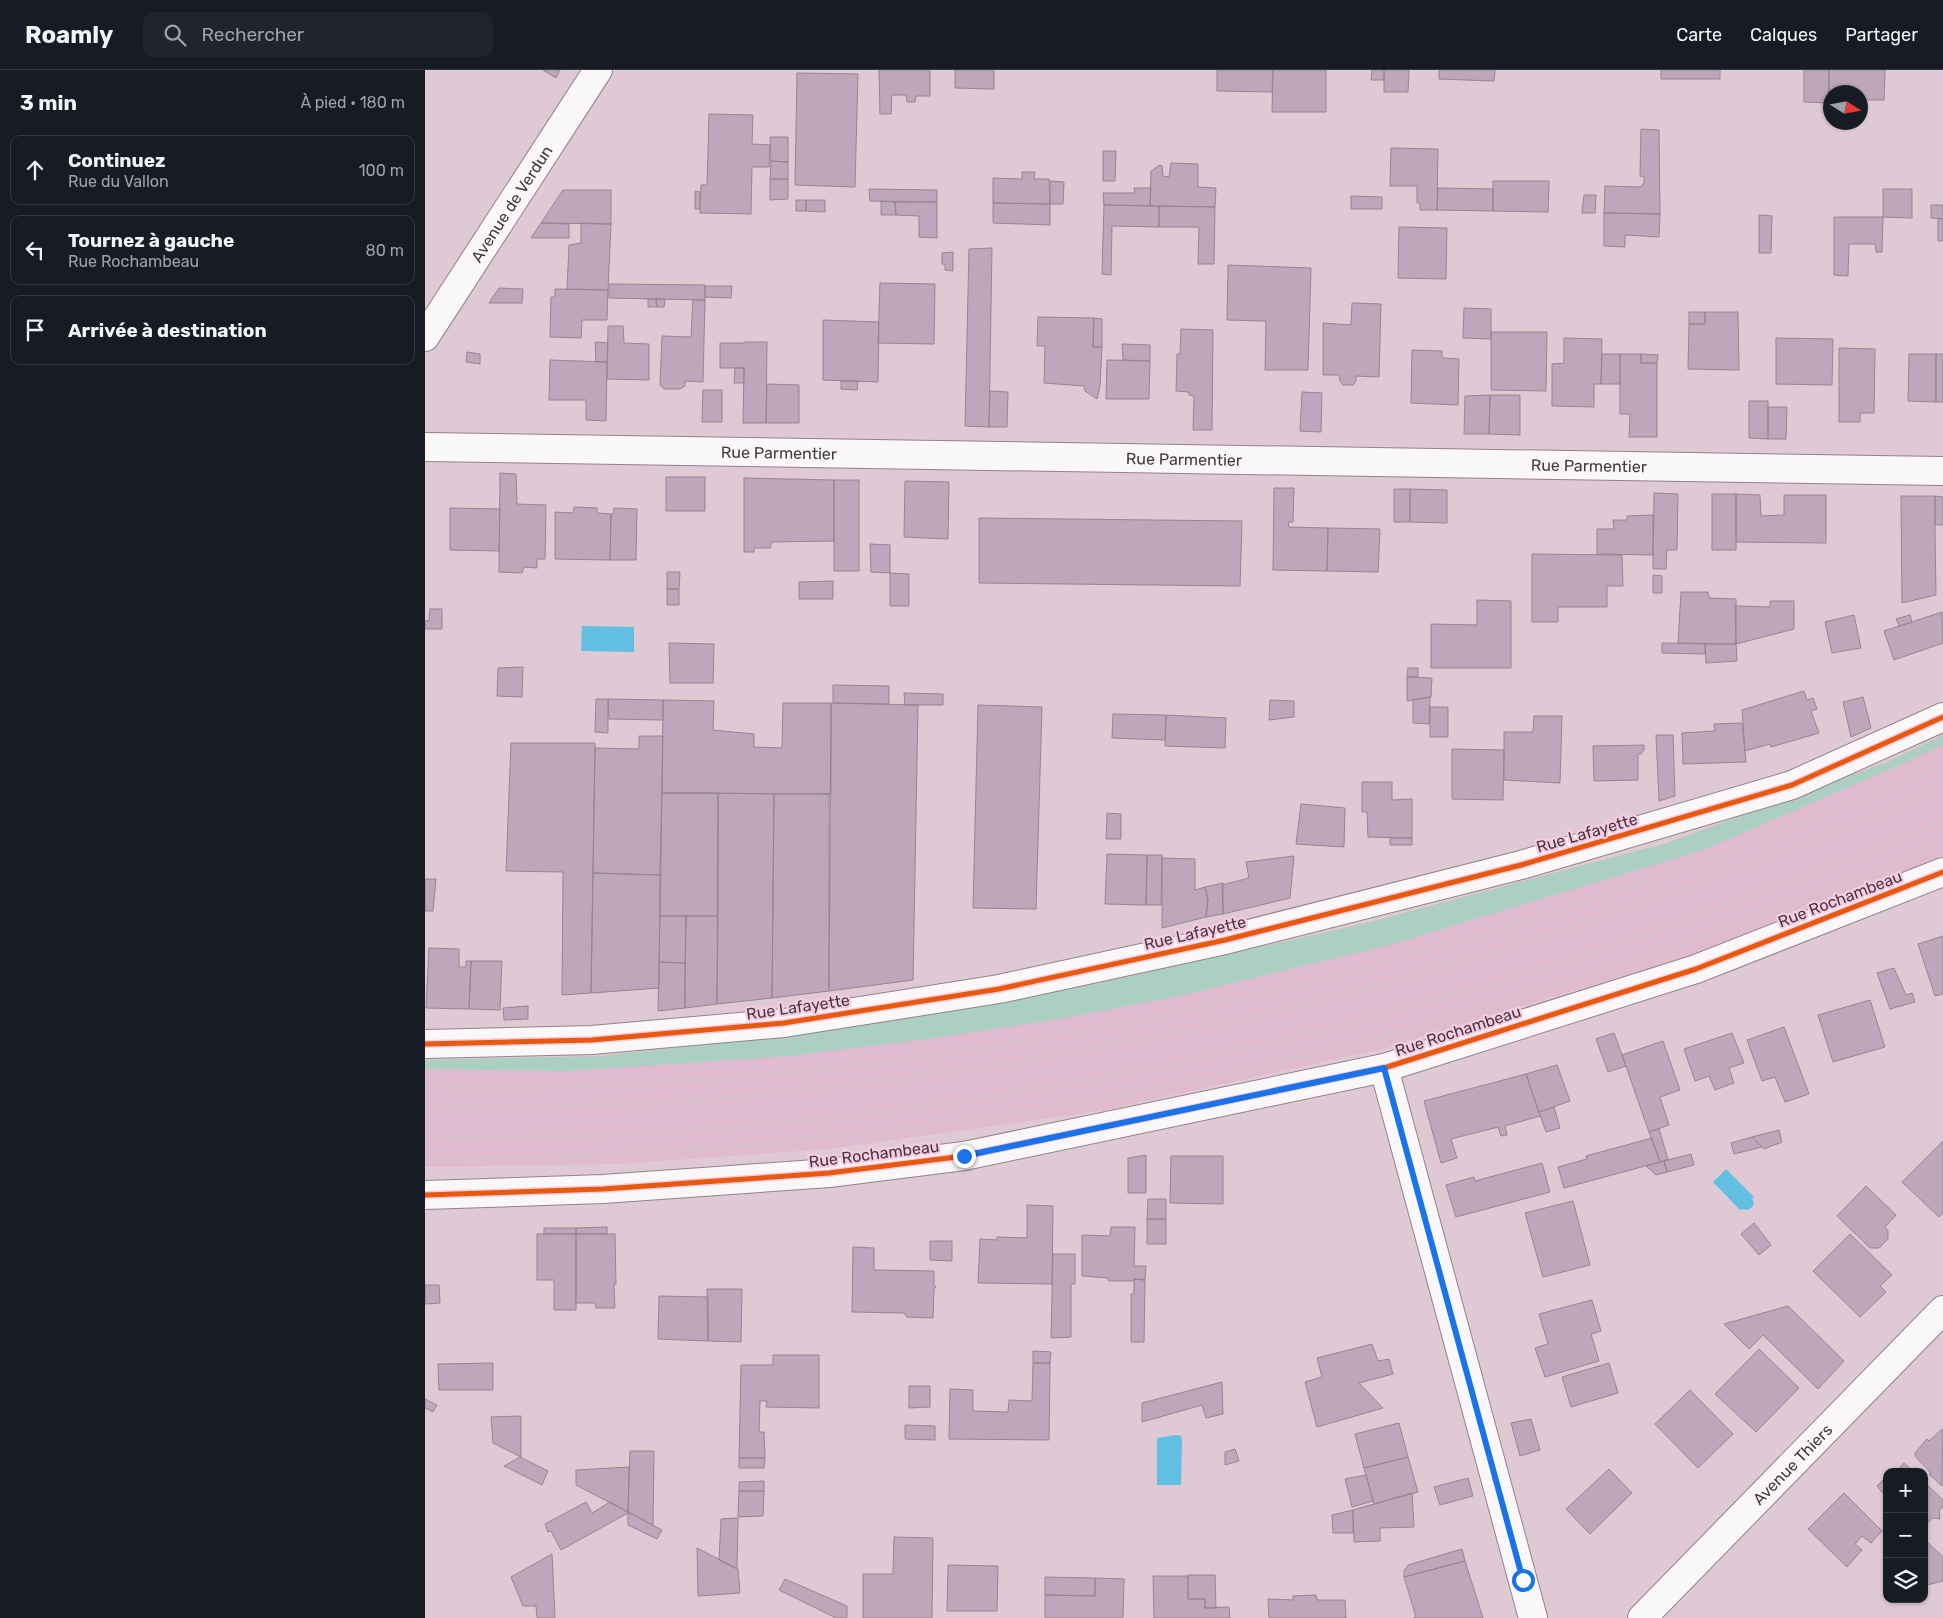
<!DOCTYPE html>
<html lang="fr">
<head>
<meta charset="utf-8">
<style>
	:root { --surface:#171b24; --page:#20242c; --text:#f1f3f6; --muted:#9ea1a6; --line:#363941 }
	body { margin:0; font-family:Rubik,sans-serif; background:var(--page); color:var(--text) }
	.controls { position:absolute; right:15px; bottom:15px; display:grid; overflow:hidden; border-radius:10px; box-shadow:0 1px 4px #0004 }
	.controls button { width:45px; height:45px; display:grid; place-items:center; padding:0; border:0; border-bottom:1px solid var(--line); background:var(--surface); color:var(--text); font:25px sans-serif }
	.compass { position:absolute; left:1398px; top:15px; width:45px; height:45px; border-radius:50%; background:var(--surface); box-shadow:0 1px 4px #0004; rotate:101deg }
	.stop { position:absolute; width:15px; height:15px; margin:-11px; border:4px solid #1a73e8; border-radius:50%; background:#fff }
	.stop.end { background:#1a73e8; border-color:#fff; box-shadow:0 1px 5px #0008 }
	.list { margin:0; padding:0; list-style:none }
	h2 { display:flex; justify-content:space-between; align-items:center; height:65px; margin:0; padding:0 20px; font-size:21px }
	h2 small { font-size:16px; font-weight:400; color:var(--muted) }
	.list li { display:grid; grid-template-columns:32px 1fr auto; gap:15px; align-items:center; box-sizing:border-box; height:70px; margin:0 10px 10px; padding:0 10px; border:1px solid var(--line); border-radius:10px }
	.list b { display:block; font-size:19px; white-space:nowrap }
	.list p { margin:0; font-size:16px; white-space:nowrap; color:var(--muted) }
	.list em { font-size:16px; font-style:normal; color:var(--muted) }
	.icon { flex:none; width:28px; height:28px; fill:none; stroke:currentColor; stroke-width:2; stroke-linecap:round; stroke-linejoin:round }
	.map { position:relative; flex:none; width:1518px; height:1548px; overflow:hidden }
	header { display:flex; align-items:center; gap:30px; box-sizing:border-box; height:70px; padding:0 25px; background:var(--surface); border-bottom:1px solid var(--line) }
	header strong { font-size:24px }
	nav { display:flex; gap:28px; margin-inline-start:auto; font-size:18px }
	.search { width:350px; height:45px; background:var(--page); display:flex; align-items:center; gap:12px; box-sizing:border-box; padding:0 18px; border-radius:10px; color:var(--muted); font-size:19px }
	main { display:flex }
	aside { flex:1; background:var(--surface) }
	.map>svg:first-child { display:block }
	.built { fill:#e0bbcf }
	.green { fill:#abcfc0 }
	.water { fill:#63bfe1 }
	.building { fill:#bea7ba; stroke:#958690 }
	.lines { fill:none; stroke-linecap:round; stroke-linejoin:round }
	.minor-casing { stroke:#93828b; stroke-width:30 }
	.minor { stroke:#faf7f9; stroke-width:28 }
	.rail { stroke:#cac4c7; stroke-width:4; stroke-dasharray:2.5 5; stroke-linecap:butt }
	.cycleway-casing { stroke:#f6cce3; stroke-width:8 }
	.cycleway { stroke:#e8590c; stroke-width:5 }
	.route { stroke:#1a73e8; stroke-width:6 }
	.labels { text-anchor:middle; dominant-baseline:central; stroke-width:4.5; stroke-linejoin:round; paint-order:stroke }
	.street-label { font-size:16px; fill:#473740; stroke:#f6cce3 }
</style>
</head>
<body>
<header>
<strong>Roamly</strong>
<div class="search"><svg class="icon" aria-label="search" viewBox="0 0 24 24"><circle cx="10" cy="10" r="6"/><path d="M15 15l6 6"/></svg>Rechercher</div>
<nav><a>Carte</a><a>Calques</a><a>Partager</a></nav>
</header>
<main>
<aside>
<h2>3 min<small>À pied · 180 m</small></h2>
<ul class="list">
<li><svg class="icon" aria-label="ahead" viewBox="0 0 24 24"><path d="M12 20V5M6 11l6-6 6 6"/></svg><div><b>Continuez</b><p>Rue du Vallon</p></div><em>100 m</em></li>
<li><svg class="icon" aria-label="left" viewBox="0 0 24 24"><path d="M17 20v-9H6M10 6l-5 5 5 5"/></svg><div><b>Tournez à gauche</b><p>Rue Rochambeau</p></div><em>80 m</em></li>
<li><svg class="icon" aria-label="arrive" viewBox="0 0 24 24"><path d="M6 21V4h12l-3 4 3 4H6"/></svg><div><b>Arrivée à destination</b></div></li>
</ul>
</aside>
<div class="map">
<svg width="1518" height="1548" viewBox="0 0 1518 1548">
	<rect width="100%" height="100%" fill="#dfc9d4"/>
	<path class="built" d="M1518,671V786L1269,884L957,979L675,1041L403,1079L192,1094L0,1097V990L177,986L406,961L656,917L938,854L1242,773Z"/>
	<path class="green" d="M1518,665V674L1486,690L1281,779L961,876L754,926L634,949L511,968L363,986L142,1001L0,999V990L177,986L406,961L656,917L938,854L1242,773L1460,693Z"/>
	<path class="water" d="M157,556L209,557V582L156,581Z
		M1301,1099L1329,1127L1327,1128L1329,1134L1327,1137L1322,1140L1318,1139L1315,1140L1288,1112Z
		M751,1365L756,1366L757,1369L756,1415H732V1368Z"/>
	<path class="building" d="M118,0H135L131,8Z
		M454,0H505V26H491L490,32H482L481,25H467L466,44H455Z
		M530,0H569V19L530,18Z
		M792,0H848L847,22L792,21Z
		M848,0H901V42H847Z
		M947,0H959V10H946Z
		M959,0H984L983,22H959Z
		M1014,0H1070L1069,11L1014,9Z
		M1236,0H1295V9H1236Z
		M1379,0H1404V33L1379,32Z
		M1404,0H1460L1459,30H1436V22H1406V29H1404Z
		M372,3L433,4L430,117L370,115Z
		M284,44L328,45L327,74L345,75L344,97H327L326,144L275,143L276,115H282Z
		M1216,59L1234,60L1235,144L1179,143L1180,116L1215,117L1219,113V107L1215,106Z
		M345,67H363V92L346,91Z
		M966,78L1013,79L1012,140H995V133H992V116H965Z
		M678,81H691L690,111H678Z
		M346,91L363,92V109H345Z
		M746,93L773,94V117L791,118L790,137L725,136L726,101L735,95L737,96L738,106L744,107Z
		M597,102H610L609,109H624L625,134L568,133V108L597,109Z
		M345,109H363V129L345,130Z
		M625,111L639,112L638,134H625Z
		M1068,111H1124L1123,142L1068,141Z
		M709,118H726L725,136L679,135L678,123H710Z
		M1013,118L1068,119V141L1012,140Z
		M444,119L512,120V132L445,131Z
		M1458,119H1487V148L1458,147Z
		M138,120H186V154L116,153Z
		M270,121L275,122V139H270Z
		M1159,125H1171L1170,143H1157Z
		M926,126L957,127V139H926Z
		M371,130H381V141H371Z
		M381,130H400V142L381,141Z
		M456,131L470,132L471,145H456Z
		M470,132H512V168L494,167V146L471,145Z
		M568,133L625,134V155L568,153Z
		M679,135L734,136V157L687,156L686,205L677,204Z
		M1506,135H1518V149L1506,148Z
		M734,136L790,137L789,194H773L774,157H734Z
		M1179,143L1235,144L1234,167L1200,165V177L1179,176Z
		M1334,145L1347,146L1346,183H1334Z
		M1409,147H1458L1457,182H1451L1450,174H1424L1423,206L1409,205Z
		M1513,148L1518,149V171H1513Z
		M116,153L144,154V168H106Z
		M156,153L186,154L183,220L142,219L144,175L156,173Z
		M974,157L1022,158L1021,209L973,208Z
		M567,178L564,357L540,356L544,179Z
		M528,182V201L520,200V194H517V183Z
		M803,195L886,198L883,300H840L841,251L802,250Z
		M455,213L510,214L509,274L453,273Z
		M184,214L280,215V230L184,228Z
		M280,216H307L306,228L280,227Z
		M74,218L98,219L97,233H64Z
		M130,219L183,220L182,250H157L156,268L125,267L126,227H130Z
		M223,229H231L232,237H223Z
		M231,229H240L239,237H232Z
		M268,230H280L278,312L260,311V316L255,319H239L235,315L237,266L266,267Z
		M927,233L956,234L954,307L931,306V311L928,315H918L915,311L914,305H898V253L926,255Z
		M1039,238L1066,239V269L1038,268Z
		M1264,242H1280V254H1264Z
		M1280,242H1313L1314,300L1263,299L1264,254H1280Z
		M613,247L669,248L668,277H677L675,316L672,329L660,321L659,316L619,313L620,276H612Z
		M669,248L677,249V277H668Z
		M398,250L454,252L453,312L398,310Z
		M183,256H198L199,273L224,274V310L182,309Z
		M756,259L788,260L787,360H768L769,326L764,325V322L751,321L752,284H755Z
		M1066,262H1122L1121,321L1066,320Z
		M1139,268L1177,269L1176,314H1169V337L1127,336V294L1139,293Z
		M1351,268L1408,269L1407,315L1351,314Z
		M170,272L183,273L182,292H171Z
		M319,272H342L341,353H318L319,298H295V273H319Z
		M697,274L725,275V291L698,290Z
		M1414,278L1450,279L1449,343H1435V352H1414Z
		M987,280L1017,281V288L1034,289L1033,335L986,333Z
		M42,282L55,284V294L41,292Z
		M1177,284H1195V314H1176Z
		M1195,284H1216V293H1232V367H1204L1205,344H1195Z
		M1216,284L1233,285L1232,293H1216Z
		M1484,284H1511V332L1483,331Z
		M1511,284H1518V332H1511Z
		M125,290L182,292L181,351L161,350V330H124Z
		M682,290L725,291L724,329H681Z
		M310,298H319V313H309Z
		M416,311H433L432,320L416,319Z
		M342,314L374,315V353H341Z
		M278,320H297V352H277Z
		M565,321L583,322L582,357H564Z
		M877,322L897,323L896,362L875,361Z
		M1065,325H1095V365L1064,364Z
		M1065,325L1064,364H1039L1040,326Z
		M1324,331H1343V369L1324,368Z
		M1343,337H1362L1361,369H1343Z
		M75,403L91,404L92,434L121,435L120,489H112V498L99,497L97,503L74,502Z
		M241,407H280V441H241Z
		M319,408L409,410V471L347,472L345,478H329V482H319Z
		M409,410H434V501H409Z
		M480,411L524,412L523,469L479,467Z
		M849,418H869L868,452H863L864,457L903,458L902,501L848,500Z
		M969,419H985V452H969Z
		M985,419L1022,420V453L985,452Z
		M1229,423L1253,424L1252,480H1242L1241,499H1228Z
		M1287,424H1311V480H1287Z
		M1311,424L1335,425L1336,446L1359,445V425H1401V473L1311,472Z
		M1476,426H1510V461L1511,525L1477,533Z
		M1510,426L1518,427V455H1510Z
		M149,437L172,438V443L186,444L185,490L130,489V442L148,443Z
		M25,438L75,439L74,481L25,480Z
		M189,438L212,439L211,490H185L186,444H188Z
		M1228,445V485L1172,484V459H1189L1188,450H1202V446Z
		M554,448L817,451L815,516L554,513Z
		M903,458L955,459L953,502L902,501Z
		M445,474L465,475V503L446,502Z
		M1107,484L1197,485L1198,516H1182V537H1133V552H1107Z
		M242,502H255L254,519H242Z
		M465,503L484,504V536H465Z
		M1228,505L1237,506V523H1228Z
		M408,511V529H374V512Z
		M242,519H254V535H242Z
		M1256,522H1283L1284,528L1311,529V574L1253,573Z
		M1052,530L1086,531V598H1006V554L1052,555Z
		M1345,531H1369V559L1311,574L1310,536L1345,537Z
		M5,539H17V559H0V551H4Z
		M1517,542L1518,573L1469,590L1459,561Z
		M1429,545L1436,578L1407,583L1400,552Z
		M1485,545L1487,552L1474,556L1471,549Z
		M244,573L289,574L288,613H245Z
		M1237,573L1280,574V584L1237,583Z
		M1280,574H1311L1312,591L1281,593Z
		M98,597L97,627L72,626L73,598Z
		M983,598H993V607H982Z
		M982,607L1007,608L1006,627L982,631Z
		M408,615L464,616V634L408,633Z
		M1379,621L1382,630L1388,628L1392,639L1386,641L1394,663L1346,677L1345,674L1320,681L1317,640Z
		M479,623L518,624V635H480Z
		M1005,627L1004,654L988,653V630Z
		M1438,627L1446,658L1426,667L1418,632Z
		M171,629H183V663L170,662Z
		M183,629L238,630V650L184,649Z
		M238,630L289,631L288,660L329,664V677L357,678L358,633H406V724L237,723Z
		M845,630L869,631V647L844,650Z
		M406,633L493,635L488,910L404,921Z
		M553,635L617,637L611,839L548,838Z
		M1005,637H1023V667H1005Z
		M688,644L741,645L740,670L687,668Z
		M741,645L801,648L800,678L740,676Z
		M1109,646H1137L1135,713L1079,710V662H1108Z
		M1317,653L1321,692L1258,694L1257,663L1290,661L1289,654Z
		M1231,665H1248L1250,726L1234,731Z
		M214,666H238L235,805L168,803L170,678L214,679Z
		M86,673H170L166,923L137,925L138,802L81,801Z
		M1219,675V680L1216,684H1213V710L1169,711L1168,676Z
		M1027,679L1079,680L1078,730L1027,729Z
		M937,712H967V730L987,729V768L943,767L942,742H937Z
		M237,723H293V846H235Z
		M293,723L349,724L347,928L292,934Z
		M349,724H406H404V921L347,928Z
		M876,734L920,738L919,777L871,774Z
		M682,743L696,744V769H681Z
		M965,768H987V775H965Z
		M682,784L722,785L721,835L680,834Z
		M722,785H737L736,835H721Z
		M869,786L865,828L798,844L797,815L824,808L821,792Z
		M737,788L770,789V820L780,817L783,830L781,847L737,858Z
		M168,803L235,805L234,918L166,923Z
		M0,809H11L8,841H0Z
		M798,813V844L781,847L783,830L780,817Z
		M235,846H261L260,893L234,892Z
		M261,846H293L292,934L260,938Z
		M1518,866V924L1510,926L1493,874Z
		M4,878L34,879V897H41V891H46L44,939L1,938Z
		M46,891H77L75,940L44,939Z
		M234,892L260,893V938L233,941Z
		M1469,898L1481,925L1487,923L1490,932L1465,939L1452,903Z
		M1445,930L1460,977L1408,992L1393,945Z
		M103,936V949L79,950L78,938Z
		M1359,957L1384,1024L1360,1032L1350,1007L1337,1011L1322,970Z
		M1189,963L1201,996L1183,1002L1171,969Z
		M1307,963L1319,993L1304,998L1309,1013L1290,1020L1284,1006L1270,1011L1259,979Z
		M1238,971L1255,1020L1235,1027L1244,1055L1224,1062L1197,985Z
		M1132,995L1145,1031L1114,1042L1101,1004Z
		M1101,1004L1115,1046L1080,1056L1082,1065L1076,1066L1073,1057L1026,1069L1032,1088L1016,1093L999,1031Z
		M1129,1037L1135,1058L1121,1062L1114,1042Z
		M1234,1059L1243,1089L1235,1092L1224,1062Z
		M1354,1060L1357,1072L1339,1079L1327,1067Z
		M1327,1067L1337,1077L1309,1084L1306,1073Z
		M1227,1068L1235,1092L1139,1118L1133,1097L1162,1089L1161,1086Z
		M1518,1071V1143L1514,1147L1477,1112Z
		M1266,1084L1269,1095L1242,1102L1239,1091Z
		M721,1085V1123H703V1088Z
		M746,1086H798V1134L745,1133Z
		M1239,1091L1242,1102L1231,1105L1221,1096Z
		M1117,1093L1125,1122L1031,1147L1021,1115L1049,1107L1050,1111Z
		M1441,1116L1471,1145L1460,1157L1463,1161V1169L1454,1178H1445L1412,1146Z
		M723,1129H741V1149H722Z
		M1148,1131L1165,1195L1118,1207L1100,1143Z
		M602,1135L628,1136L627,1214L553,1213L555,1169L572,1170V1167L602,1168Z
		M722,1149H741V1174H722Z
		M1329,1153L1346,1175L1334,1185L1316,1164Z
		M182,1157V1164H151V1158Z
		M686,1157H710L709,1196H721L720,1210L709,1209V1211H684L683,1208L657,1206V1165L685,1166Z
		M119,1158H151V1164H119Z
		M112,1164H151V1240H129V1210H112Z
		M151,1164H190L191,1214H189V1217L190,1238H171L170,1233H151Z
		M1425,1164L1467,1205L1455,1216L1461,1222L1435,1247L1388,1201Z
		M505,1171H527V1191L505,1190Z
		M428,1177L449,1178V1200L509,1201V1216L511,1217L509,1219L508,1248L482,1247L479,1243L427,1242Z
		M628,1184H650V1214H646V1267L626,1268Z
		M709,1209L720,1210L719,1272H706V1224H709Z
		M0,1215H14L15,1233L0,1234Z
		M282,1219H317L316,1272L283,1271Z
		M234,1226L283,1227V1271L233,1269Z
		M1167,1230L1176,1261L1166,1264L1174,1291L1120,1307L1110,1278L1123,1274L1114,1244Z
		M1363,1236L1419,1291L1393,1319L1338,1265L1324,1279L1299,1254Z
		M947,1274L953,1291L964,1289L968,1304L934,1313L958,1338L892,1357L880,1312L897,1307L892,1288Z
		M1334,1279L1374,1318L1331,1362L1290,1324Z
		M608,1281L626,1282L625,1293H608Z
		M348,1285H394V1338L341,1337L342,1331H335L334,1362H339L340,1388H314L316,1295H348Z
		M68,1293V1320H14L13,1294Z
		M608,1293H625L624,1370L524,1369L525,1319L548,1320V1341L583,1342L584,1330L607,1331Z
		M1184,1293L1193,1323L1146,1337L1137,1307Z
		M797,1312L798,1344L781,1348L777,1335L717,1352V1333Z
		M484,1316H505V1337L484,1338Z
		M1265,1320L1308,1364L1273,1398L1230,1354Z
		M0,1329L12,1335L8,1342L0,1338Z
		M96,1346V1387L68,1373L66,1347Z
		M1106,1349L1115,1380L1095,1386L1086,1353Z
		M974,1353L983,1387L939,1398L930,1364Z
		M480,1355L510,1356V1370L480,1369Z
		M1517,1359L1518,1360L1517,1416L1504,1404L1506,1403L1490,1386V1383L1502,1369L1504,1371Z
		M810,1379L814,1391L800,1395V1382Z
		M205,1381H229L228,1455L203,1442Z
		M95,1387L123,1401L117,1415L79,1396Z
		M983,1387L993,1422L949,1434L939,1398Z
		M314,1388H340L339,1398H314Z
		M1479,1393L1489,1402H1471Z
		M204,1397L203,1442L151,1415V1400Z
		M1184,1399L1207,1423L1165,1464L1141,1439Z
		M941,1405L948,1431L927,1437L920,1409Z
		M1462,1406V1428L1452,1416Z
		M1043,1408L1048,1426L1015,1435L1009,1417Z
		M339,1411V1421H314V1412Z
		M1499,1412L1518,1430V1437L1514,1440L1515,1449L1508,1448L1499,1456Z
		M314,1421H339L338,1446L313,1447Z
		M987,1423L989,1457L955,1458V1471L929,1472L928,1440Z
		M1419,1423L1457,1461L1446,1473L1437,1466L1430,1474L1437,1480L1422,1497L1383,1459Z
		M161,1432L167,1443L185,1432L203,1442V1443L136,1480L126,1461L123,1462L120,1454Z
		M928,1440V1463H908L907,1445Z
		M203,1442L237,1460L232,1469L203,1455Z
		M313,1448L312,1499L294,1490L296,1449Z
		M469,1467L508,1468L507,1548H438V1504H468Z
		M1499,1469L1518,1487V1511L1502,1515L1499,1503Z
		M272,1478L313,1499L315,1523L273,1526Z
		M1037,1479L1040,1491L979,1507V1501L983,1495Z
		M127,1484L130,1548H112L111,1536H98L86,1507Z
		M1040,1491L1058,1548H988L991,1547L979,1507Z
		M523,1495L573,1496L572,1541H522Z
		M763,1505H790L791,1538H780V1529H763Z
		M728,1506H763V1529H780V1538L804,1537L805,1548H729Z
		M620,1507L670,1508V1526L620,1525Z
		M670,1508L699,1509L698,1548H620V1525L670,1526Z
		M360,1509L422,1536V1548H411L354,1520Z
		M891,1525L892,1530H920L921,1548H844L843,1529L868,1530V1526Z"/>
	<g class="lines">
		<g class="minor-casing">
			<g id="minor">
				<path id="s1" d="M0,267L173,0"/>
				<path id="s2" d="M0,377L1518,401"/>
				<path d="M0,974L167,970L359,953L574,919L800,870L1096,795L1367,715L1518,647"/>
				<path d="M959,998L1108,1548"/>
				<path d="M0,1125L178,1119L292,1111L404,1103L539,1086L959,998L1271,899L1518,802"/>
				<path id="s3" d="M1217,1548L1518,1240"/>
			</g>
		</g>
		<use href="#minor" class="minor"/>
		<path class="rail" d="M0,1016C443,1027 892,933 1307,781C1378,755 1448,725 1518,695
			M0,1039C270,1040 539,1009 802,952C940,922 1076,881 1210,835C1314,799 1417,761 1518,718
			M0,1068C314,1071 628,1030 932,951C1132,900 1327,830 1518,752
			M0,1089C84,1090 167,1086 251,1080C439,1068 625,1042 810,1002C1052,949 1289,868 1518,774"/>
		<g class="cycleway-casing">
			<path id="cycleway" d="M0,974L167,970L359,953L574,919L800,870L1096,795L1367,715L1518,647
				M0,1125L178,1119L292,1111L404,1103L539,1086L959,998L1271,899L1518,802"/>
		</g>
		<use href="#cycleway" class="cycleway"/>
	</g>
	<g class="lines">
		<path class="route" d="M539,1086L959,998L1098,1510"/>
	</g>
	<g class="labels">
		<g class="street-label">
			<text stroke="none"><textPath href="#s1" startOffset="159">Avenue de Verdun</textPath></text>
			<text stroke="none"><textPath href="#s2" startOffset="354">Rue Parmentier</textPath></text>
			<text stroke="none"><textPath href="#s2" startOffset="759">Rue Parmentier</textPath></text>
			<text stroke="none"><textPath href="#s2" startOffset="1164">Rue Parmentier</textPath></text>
			<text transform="translate(1162 763) rotate(-16)">Rue Lafayette</text>
			<text transform="translate(1415 829) rotate(-21)">Rue Rochambeau</text>
			<text transform="translate(770 863) rotate(-13)">Rue Lafayette</text>
			<text transform="translate(373 937) rotate(-8)">Rue Lafayette</text>
			<text transform="translate(1033 961) rotate(-18)">Rue Rochambeau</text>
			<text transform="translate(449 1084) rotate(-7)">Rue Rochambeau</text>
			<text stroke="none"><textPath href="#s3" startOffset="215">Avenue Thiers</textPath></text>
		</g>
	</g>
</svg>
<div class="controls">
<button>+</button>
<button>−</button>
<button><svg class="icon" aria-label="layers" viewBox="0 0 24 24"><path d="M12 4l9 5-9 5-9-5zM3 14l9 5 9-5"/></svg></button>
</div>
<svg class="compass" viewBox="-18 -18 36 36"><path d="M0-13l5 13h-10z" fill="#e53935"/><path d="M0 13l5-13h-10z" fill="#9ea1a6"/></svg>
<div class="stop" style="left:1098px;top:1510px"></div>
<div class="stop end" style="left:539px;top:1086px"></div>
</div>
</main>
</body>
</html>
